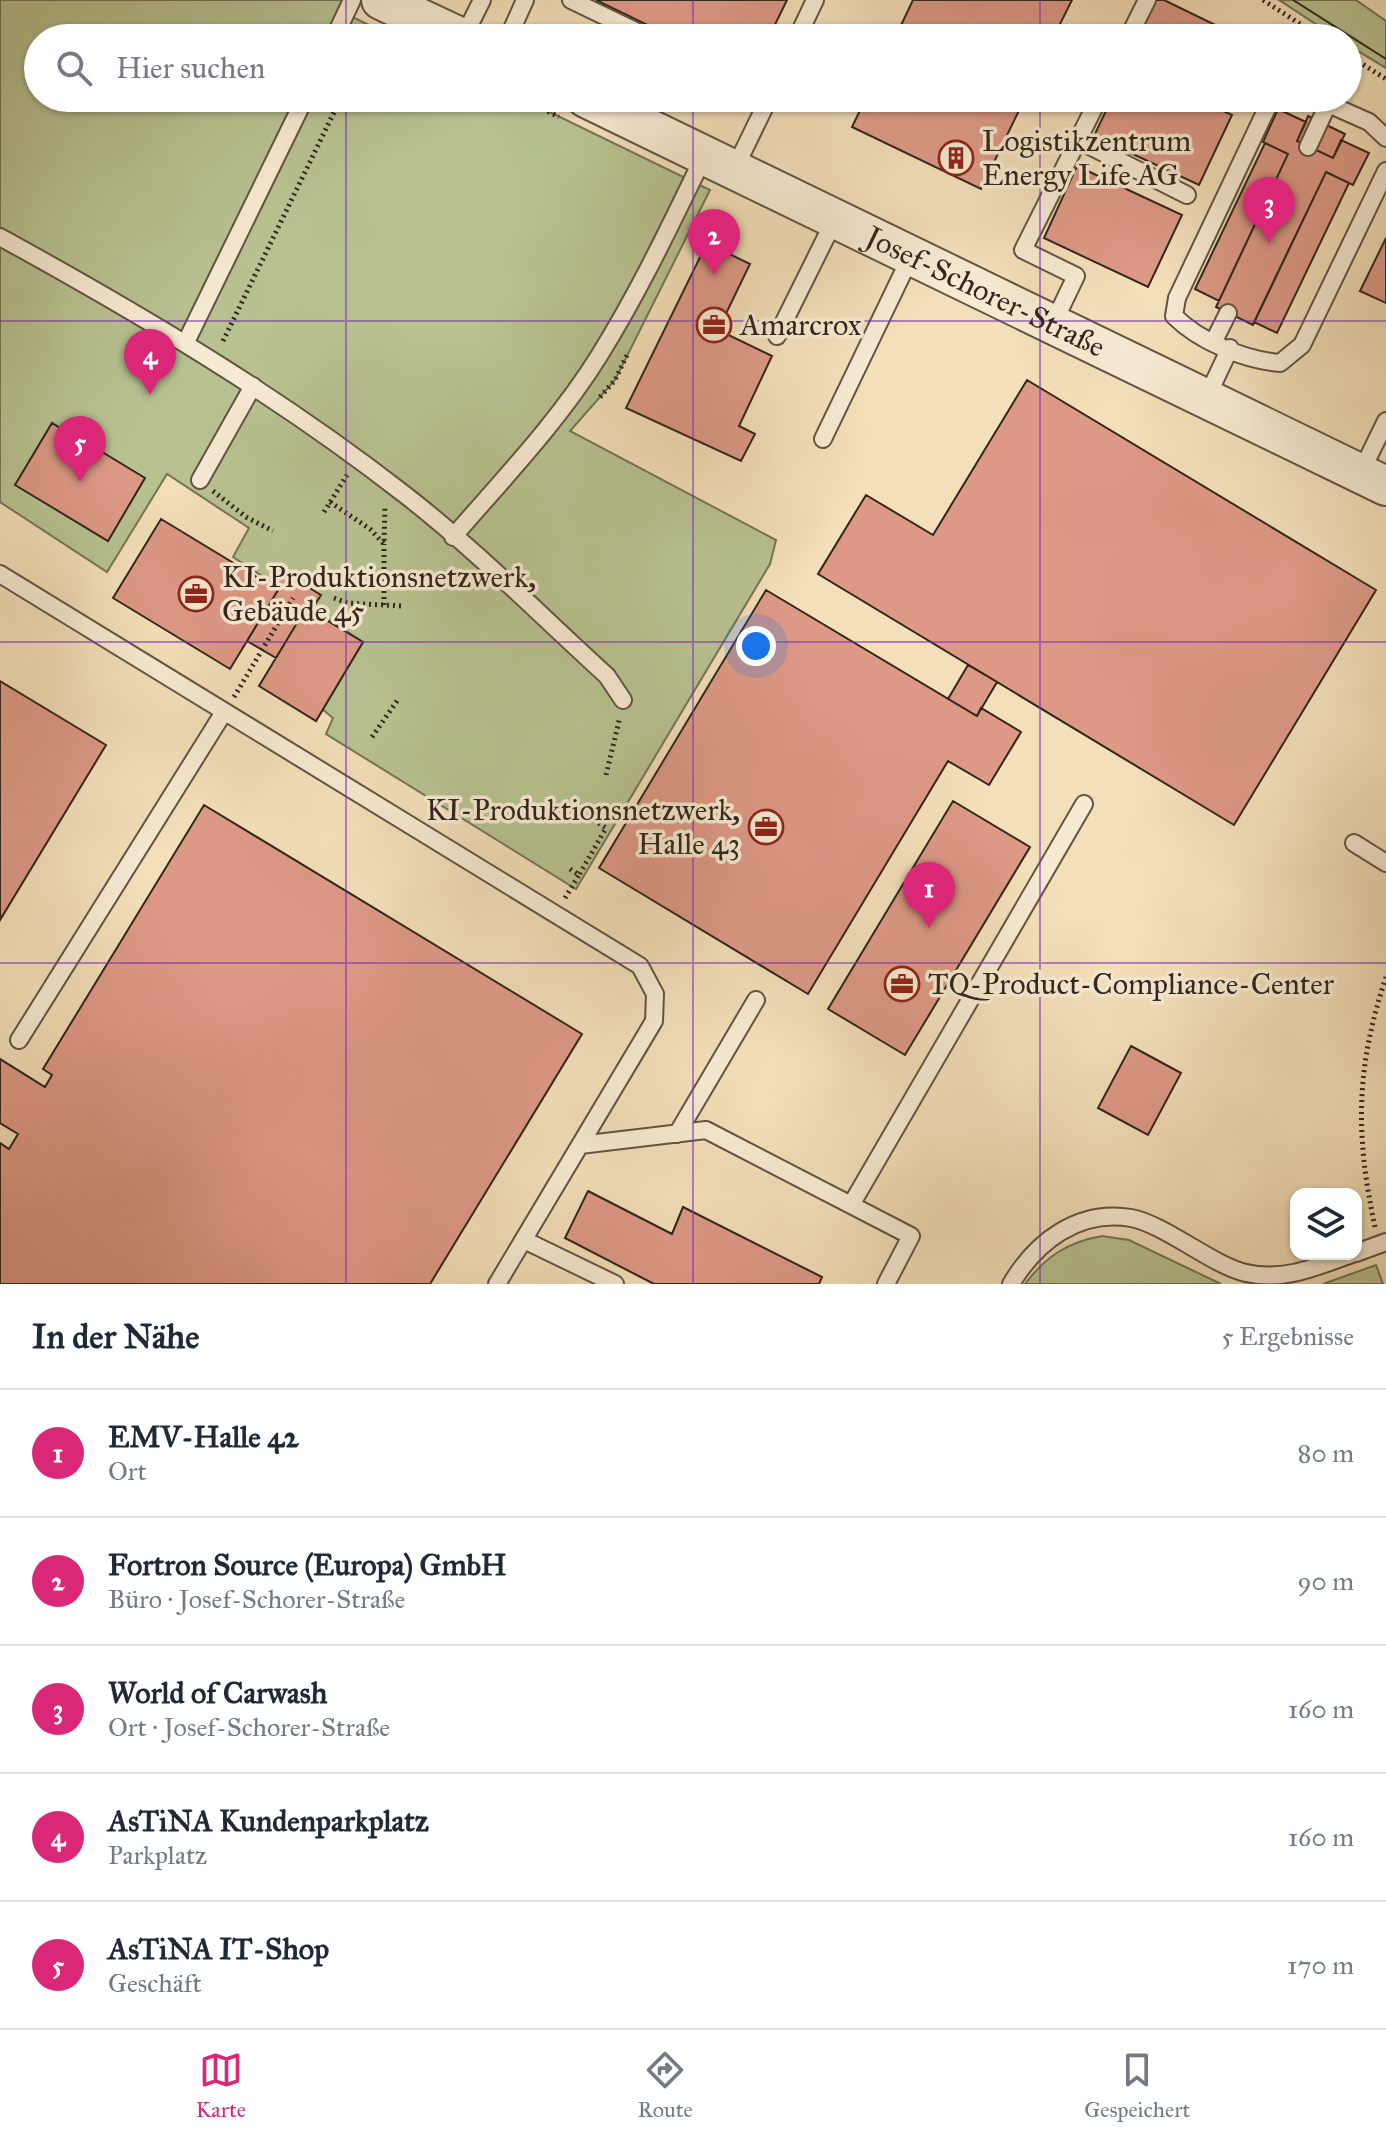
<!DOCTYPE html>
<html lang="de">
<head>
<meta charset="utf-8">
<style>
	:root { --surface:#fff; --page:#f6f6f7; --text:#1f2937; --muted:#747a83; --line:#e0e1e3; --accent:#db2777 }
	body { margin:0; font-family:"IM FELL Great Primer",serif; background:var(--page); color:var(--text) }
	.controls { position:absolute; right:24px; bottom:24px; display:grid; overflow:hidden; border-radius:16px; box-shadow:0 2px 6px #0004 }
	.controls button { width:72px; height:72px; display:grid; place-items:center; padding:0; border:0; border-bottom:2px solid var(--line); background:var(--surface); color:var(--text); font:40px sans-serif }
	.you { position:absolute; left:756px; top:646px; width:28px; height:28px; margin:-20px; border:6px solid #fff; border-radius:50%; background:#1a73e8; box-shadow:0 0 0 12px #1a73e833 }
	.badge { display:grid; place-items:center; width:52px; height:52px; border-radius:50%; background:var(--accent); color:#fff; font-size:26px; font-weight:700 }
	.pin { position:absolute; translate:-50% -66px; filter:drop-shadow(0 2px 4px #0008) }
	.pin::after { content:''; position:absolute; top:42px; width:28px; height:24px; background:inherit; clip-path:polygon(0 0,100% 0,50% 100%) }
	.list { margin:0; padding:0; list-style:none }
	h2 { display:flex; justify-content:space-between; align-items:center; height:104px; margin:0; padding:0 32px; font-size:34px }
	h2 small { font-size:26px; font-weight:400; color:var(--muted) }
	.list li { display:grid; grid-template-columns:52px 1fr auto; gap:24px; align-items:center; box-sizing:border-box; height:128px; padding:0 32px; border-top:2px solid var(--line) }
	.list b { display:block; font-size:30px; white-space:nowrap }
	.list p { margin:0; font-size:26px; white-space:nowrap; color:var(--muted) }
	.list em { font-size:26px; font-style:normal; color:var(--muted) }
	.icon { flex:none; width:44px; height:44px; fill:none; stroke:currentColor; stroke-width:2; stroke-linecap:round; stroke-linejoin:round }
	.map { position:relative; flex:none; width:1386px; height:1284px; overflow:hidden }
	.search { position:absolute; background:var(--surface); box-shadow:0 2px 6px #0004; left:24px; right:24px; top:24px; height:88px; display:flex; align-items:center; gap:20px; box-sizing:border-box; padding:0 28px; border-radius:44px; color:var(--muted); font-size:30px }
	.sheet { height:744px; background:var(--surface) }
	nav { display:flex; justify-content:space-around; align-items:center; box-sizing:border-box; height:112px; border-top:2px solid var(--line); background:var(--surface); font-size:22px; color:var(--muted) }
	nav a { display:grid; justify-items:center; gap:4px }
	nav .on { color:var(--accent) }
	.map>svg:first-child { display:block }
	.green { fill:#b8c291; stroke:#757456; stroke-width:2 }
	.building { fill:#dd9986; stroke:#32251c; stroke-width:2 }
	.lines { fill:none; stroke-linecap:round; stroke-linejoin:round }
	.service-casing { stroke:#625443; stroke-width:20 }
	.tertiary-casing { stroke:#625443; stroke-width:42 }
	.path { stroke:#32251c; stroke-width:5; stroke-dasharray:2 4; stroke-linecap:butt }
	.service { stroke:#f7ead2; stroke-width:16 }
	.tertiary { stroke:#f7ead2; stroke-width:38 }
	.tram { stroke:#32251c; stroke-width:2 }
	.grid { fill:none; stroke:#7b2cbf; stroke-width:2; stroke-opacity:0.55 }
	.labels { text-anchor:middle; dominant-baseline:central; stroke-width:7; stroke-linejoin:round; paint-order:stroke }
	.poi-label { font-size:30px; fill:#32251c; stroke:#f7ead2; text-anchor:start }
	.street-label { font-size:30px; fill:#32251c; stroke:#f7ead2 }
</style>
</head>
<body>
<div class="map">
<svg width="1386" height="1284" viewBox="0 0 1386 1284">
	<rect width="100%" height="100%" fill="#f3dfb9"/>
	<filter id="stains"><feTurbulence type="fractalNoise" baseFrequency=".0025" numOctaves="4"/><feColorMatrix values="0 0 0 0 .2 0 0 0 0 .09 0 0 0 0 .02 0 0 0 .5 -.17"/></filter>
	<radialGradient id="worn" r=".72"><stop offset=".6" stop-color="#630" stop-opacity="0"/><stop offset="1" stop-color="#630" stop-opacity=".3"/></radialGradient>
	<path class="green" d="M0,0H352L346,14L396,38H38V98H521L710,190L615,380L570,431L776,540L770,564L576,889L326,734L333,718L322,709L363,642L233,557L249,528L167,474L107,572L0,502Z
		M1279,0H1356L1386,21V68L1348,45V38H1337Z
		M1102,1236L1129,1240L1221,1284H1025C1046,1256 1068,1242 1102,1236Z
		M1376,1265L1383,1284H1323Z"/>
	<path class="building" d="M596,0H787L769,37L748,26L742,38H674Z
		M913,0H1072L1053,38H895Z
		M1156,0H1164L1242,38H1156L1141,31Z
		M866,98H1025L981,189L852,127Z
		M1112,98H1195L1232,115L1199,185L1094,136Z
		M1278,109L1306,122L1297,141L1333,158L1341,140L1369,153L1353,185L1326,172L1253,325L1216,307L1288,154L1263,142Z
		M1308,116L1345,134L1333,158L1297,141Z
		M1265,143L1288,154L1219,301L1195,289Z
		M1077,166L1182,215L1148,287L1044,238Z
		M1326,172L1349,183L1277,333L1254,322Z
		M1386,238V303L1360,291Z
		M707,243L750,264L718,330L772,356L739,426L755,434L741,461L626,408Z
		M1027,380L1376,590L1234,825L818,574L866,495L933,535Z
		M74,422L94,435L89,444L145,478L108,541L15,485L52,423L68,433Z
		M161,519L278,590L230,669L113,598Z
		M283,572L321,595L311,611L306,608L276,658L247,641L278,590L274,588Z
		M766,590L977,716L981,708L1021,732L989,785L948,761L808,994L599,868Z
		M306,608L363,642L316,721L259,686Z
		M968,665L997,682L977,716L948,699Z
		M0,681L106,745L0,920Z
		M953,801L1030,847L905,1055L828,1009Z
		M204,805L582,1034L430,1284H0V1143L9,1149L18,1134L0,1123V1059L45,1087L52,1075L43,1069Z
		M1131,1046L1181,1073L1148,1135L1098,1108Z
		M588,1191L672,1234L683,1207L822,1277L819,1284H654L565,1238Z"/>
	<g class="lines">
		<g class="service-casing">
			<path id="service" d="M571,0L650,38
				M334,38L352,0
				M463,38L482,0
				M508,38L525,0
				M797,38L815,0
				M1128,38L1147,0
				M1231,98L1234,100
				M1276,98L1269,104L1177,298L1174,316C1200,342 1245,360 1280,363L1302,345L1386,171
				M1315,98L1369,122L1386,138
				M1078,140L1187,195
				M1308,147L1328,104
				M734,170L769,98
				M0,237C140,314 277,395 404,494C475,549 540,615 607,676L623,700
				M1053,324L1076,276L1023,250L1099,98
				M777,336L835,219
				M1214,341L1228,313
				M186,342L305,98
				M1206,399L1230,348
				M823,439L911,256
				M1360,474L1386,421
				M200,480L253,386
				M453,537C503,479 558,422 599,356C639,292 671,224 704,156
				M0,574L640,966L655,994L654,1021L497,1284
				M1354,843L1386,863
				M19,1040L224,712
				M677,1134L756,1000
				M580,1145L706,1130L911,1236L886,1284
				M851,1205L1084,804
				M524,1240L615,1284
				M1356,1253L1386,1242
				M1011,1284C1036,1242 1078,1209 1131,1218C1164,1224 1212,1265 1246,1273C1284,1282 1318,1266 1352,1254"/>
		</g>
		<g class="tertiary-casing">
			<g id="tertiary">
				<path d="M381,0L462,38"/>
				<path id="s1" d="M586,98L1386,486"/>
			</g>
		</g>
		<path class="path" d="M1263,0L1322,38
			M1348,55L1386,79
			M521,98L559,117
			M223,341L341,98
			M600,397L615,380L627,355
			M213,491L246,517L273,531
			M330,502L370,529L384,544L385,506
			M324,512L347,475
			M334,598L347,603L402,606
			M384,605V544
			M234,697L293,598
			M372,737L399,698
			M606,775L620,717
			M570,869L579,875L606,828L584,814
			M565,898L579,875
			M1375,1227C1355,1133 1356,1068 1386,977"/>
		<use href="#service" class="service"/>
		<use href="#tertiary" class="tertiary"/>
		<path class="tram" d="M1293,0L1386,59"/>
	</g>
	<path class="grid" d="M346,0V38M693,0V38M1040,0V38M346,98V1284M693,98V1284M1040,98V1284M0,321H1386M0,642H1386M0,963H1386"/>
	<defs>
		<g id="building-ring" transform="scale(1.8)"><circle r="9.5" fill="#f7ead2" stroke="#8f2418" stroke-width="1.5"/><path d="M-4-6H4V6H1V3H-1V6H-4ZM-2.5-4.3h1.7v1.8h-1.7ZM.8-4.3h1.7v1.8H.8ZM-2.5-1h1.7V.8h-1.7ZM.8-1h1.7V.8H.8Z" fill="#8f2418"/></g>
		<g id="office-ring" transform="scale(1.8)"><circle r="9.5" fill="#f7ead2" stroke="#8f2418" stroke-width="1.5"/><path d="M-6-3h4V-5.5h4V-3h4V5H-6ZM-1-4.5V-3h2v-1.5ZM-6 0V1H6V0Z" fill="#8f2418"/></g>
	</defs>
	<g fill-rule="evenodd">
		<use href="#building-ring" x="956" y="158"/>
		<use href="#office-ring" x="714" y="325"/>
		<use href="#office-ring" x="196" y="594"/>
		<use href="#office-ring" x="766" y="827"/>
		<use href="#office-ring" x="902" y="984"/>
	</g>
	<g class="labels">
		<g class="poi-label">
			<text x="982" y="141">Logistikzentrum<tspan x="982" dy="34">Energy Life AG</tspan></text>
			<text x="740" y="325">Amarcrox</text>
			<text x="222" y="577">KI-Produktionsnetzwerk,<tspan x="222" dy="34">Gebäude 45</tspan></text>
			<text x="740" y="810" text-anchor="end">KI-Produktionsnetzwerk,<tspan x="740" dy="34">Halle 43</tspan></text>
			<text x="928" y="984">TQ-Product-Compliance-Center</text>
		</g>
		<g class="street-label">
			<text stroke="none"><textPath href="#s1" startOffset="444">Josef-Schorer-Straße</textPath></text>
		</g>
	</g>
	<rect width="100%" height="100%" filter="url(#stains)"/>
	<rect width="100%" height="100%" fill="url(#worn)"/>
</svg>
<div class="controls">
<button><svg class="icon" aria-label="layers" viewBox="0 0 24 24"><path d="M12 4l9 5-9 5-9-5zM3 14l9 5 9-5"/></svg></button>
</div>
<div class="you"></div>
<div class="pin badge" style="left:929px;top:928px">1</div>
<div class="pin badge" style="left:714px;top:275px">2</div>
<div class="pin badge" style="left:1269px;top:243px">3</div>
<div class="pin badge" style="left:150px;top:395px">4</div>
<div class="pin badge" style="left:80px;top:482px">5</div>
<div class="search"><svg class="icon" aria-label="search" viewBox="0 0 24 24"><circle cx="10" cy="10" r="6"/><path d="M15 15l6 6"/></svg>Hier suchen</div>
</div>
<section class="sheet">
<h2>In der Nähe<small>5 Ergebnisse</small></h2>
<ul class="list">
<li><span class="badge">1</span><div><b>EMV-Halle 42</b><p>Ort</p></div><em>80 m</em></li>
<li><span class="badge">2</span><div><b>Fortron Source (Europa) GmbH</b><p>Büro · Josef-Schorer-Straße</p></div><em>90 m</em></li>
<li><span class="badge">3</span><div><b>World of Carwash</b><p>Ort · Josef-Schorer-Straße</p></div><em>160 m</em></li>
<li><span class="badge">4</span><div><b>AsTiNA Kundenparkplatz</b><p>Parkplatz</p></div><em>160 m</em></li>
<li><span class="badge">5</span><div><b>AsTiNA IT-Shop</b><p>Geschäft</p></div><em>170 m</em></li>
</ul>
</section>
<nav>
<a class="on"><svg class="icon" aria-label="map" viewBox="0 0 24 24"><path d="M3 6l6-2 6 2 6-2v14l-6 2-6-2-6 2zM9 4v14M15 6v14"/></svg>Karte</a>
<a><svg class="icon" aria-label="directions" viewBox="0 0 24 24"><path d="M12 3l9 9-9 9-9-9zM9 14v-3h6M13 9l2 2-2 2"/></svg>Route</a>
<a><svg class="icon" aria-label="saved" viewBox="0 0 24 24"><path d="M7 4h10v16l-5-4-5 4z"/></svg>Gespeichert</a>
</nav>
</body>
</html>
